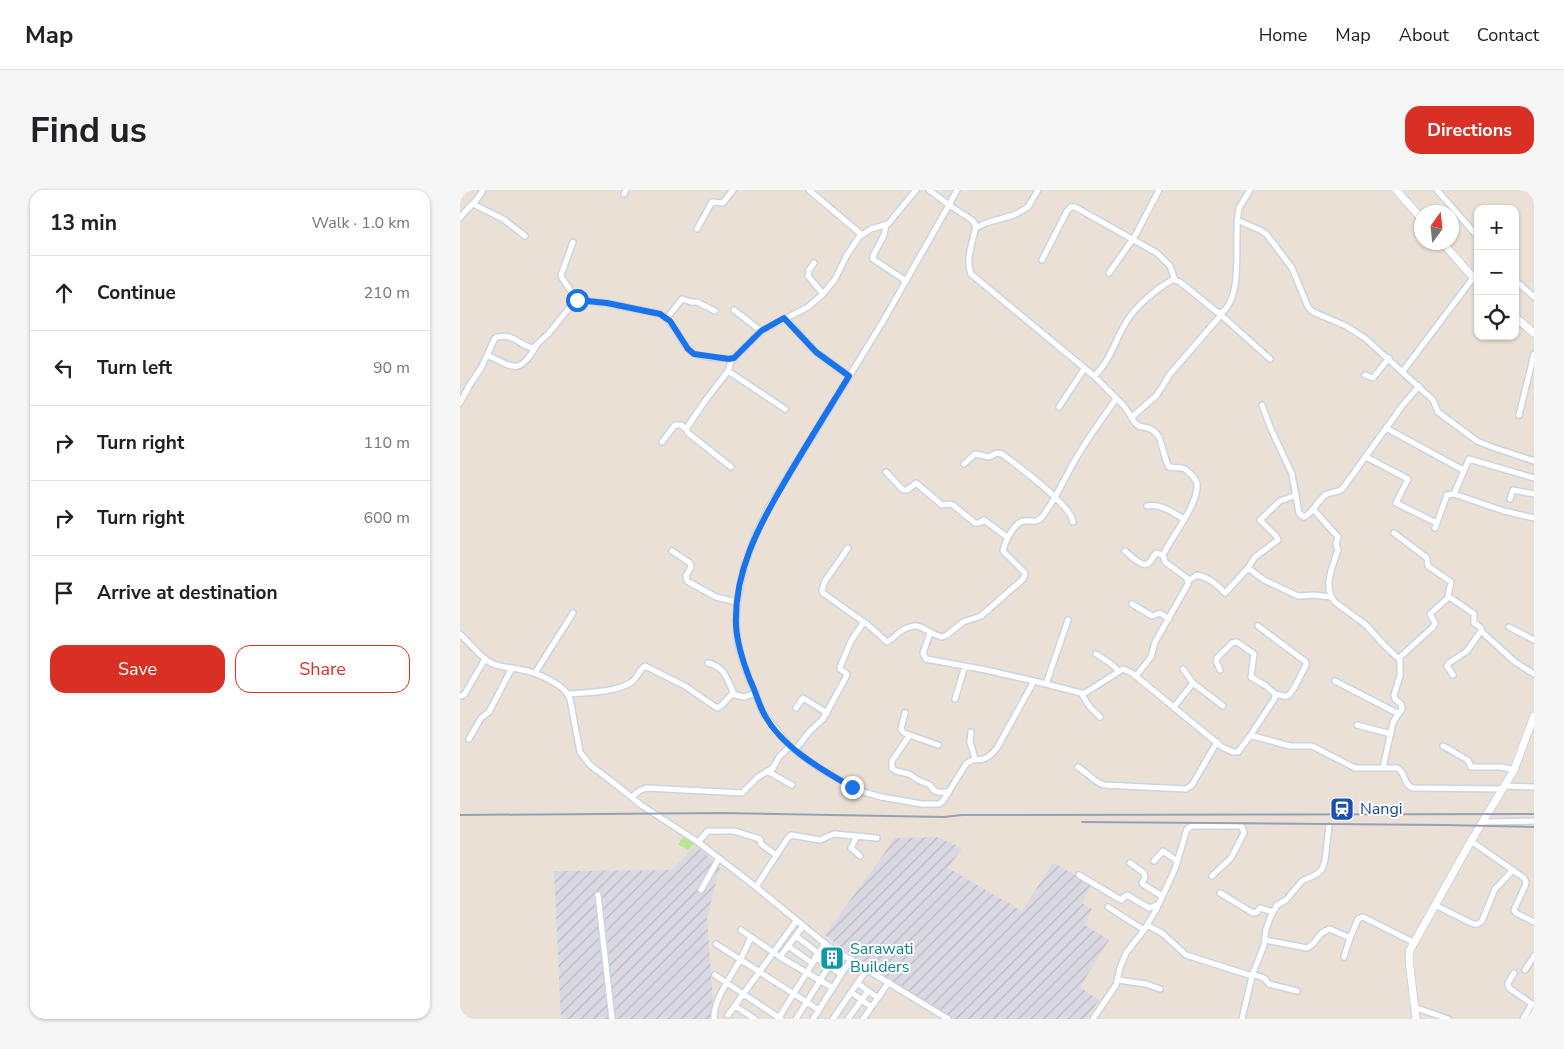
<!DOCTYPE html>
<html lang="en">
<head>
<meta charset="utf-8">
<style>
	:root { --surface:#fff; --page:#f6f6f6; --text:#202124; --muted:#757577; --line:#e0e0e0; --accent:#d93025 }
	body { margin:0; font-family:"Nunito Sans",sans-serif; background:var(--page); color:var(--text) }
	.controls { position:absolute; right:15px; top:15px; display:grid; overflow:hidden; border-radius:10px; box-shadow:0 1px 4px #0004 }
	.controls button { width:45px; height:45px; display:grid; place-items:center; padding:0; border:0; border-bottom:1px solid var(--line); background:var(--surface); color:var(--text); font:25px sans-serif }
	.compass { position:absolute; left:954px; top:15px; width:45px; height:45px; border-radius:50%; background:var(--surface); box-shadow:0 1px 4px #0004; rotate:15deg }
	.stop { position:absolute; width:15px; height:15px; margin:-11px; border:4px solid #1a73e8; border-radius:50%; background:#fff }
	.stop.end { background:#1a73e8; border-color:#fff; box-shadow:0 1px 5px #0008 }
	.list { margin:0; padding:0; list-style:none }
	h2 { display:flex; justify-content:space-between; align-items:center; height:65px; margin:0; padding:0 20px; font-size:21px }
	h2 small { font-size:16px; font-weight:400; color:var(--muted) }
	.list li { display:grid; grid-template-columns:32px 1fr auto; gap:15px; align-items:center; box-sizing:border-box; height:75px; padding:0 20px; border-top:1px solid var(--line) }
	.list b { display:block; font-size:19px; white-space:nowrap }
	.list em { font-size:16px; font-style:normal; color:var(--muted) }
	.actions { display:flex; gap:10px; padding:15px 20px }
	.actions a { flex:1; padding:11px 0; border:1px solid var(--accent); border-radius:15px; text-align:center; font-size:18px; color:var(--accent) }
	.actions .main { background:var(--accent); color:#fff }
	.icon { flex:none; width:28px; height:28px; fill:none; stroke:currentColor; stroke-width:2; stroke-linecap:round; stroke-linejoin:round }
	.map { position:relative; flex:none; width:1074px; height:829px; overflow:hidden; border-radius:15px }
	header { display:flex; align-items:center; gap:30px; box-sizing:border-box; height:70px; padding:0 25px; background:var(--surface); border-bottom:1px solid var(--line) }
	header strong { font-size:24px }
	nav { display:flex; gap:28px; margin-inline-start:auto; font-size:18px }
	.intro { display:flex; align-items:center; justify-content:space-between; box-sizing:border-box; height:120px; padding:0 30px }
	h1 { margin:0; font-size:35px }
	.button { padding:12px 22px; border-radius:15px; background:var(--accent); color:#fff; font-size:18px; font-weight:700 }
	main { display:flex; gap:30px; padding:0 30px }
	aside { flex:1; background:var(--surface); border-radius:15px; box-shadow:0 1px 4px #0004 }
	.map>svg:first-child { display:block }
	.industrial { fill:url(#industrial-furrows) }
	.park { fill:url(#park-tufts) }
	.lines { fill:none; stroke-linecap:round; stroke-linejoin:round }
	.street-casing { stroke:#ccd3e2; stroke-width:8 }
	.secondary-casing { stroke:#ccd3e2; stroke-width:9 }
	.street { stroke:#fff; stroke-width:5 }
	.secondary { stroke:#fff; stroke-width:7 }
	.rail { stroke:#99a0b3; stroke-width:2 }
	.route { stroke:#1a73e8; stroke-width:6 }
	.labels { text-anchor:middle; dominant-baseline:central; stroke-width:4; stroke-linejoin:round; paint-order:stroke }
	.transit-label { font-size:16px; fill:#164399; stroke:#fff; text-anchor:start }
	.culture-label { font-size:16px; fill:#0d838f; stroke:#fff; text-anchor:start }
</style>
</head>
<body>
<header>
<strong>Map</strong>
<nav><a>Home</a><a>Map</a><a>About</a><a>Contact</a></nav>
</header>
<div class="intro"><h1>Find us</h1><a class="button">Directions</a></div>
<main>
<aside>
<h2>13 min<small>Walk · 1.0 km</small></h2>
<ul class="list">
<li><svg class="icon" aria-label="ahead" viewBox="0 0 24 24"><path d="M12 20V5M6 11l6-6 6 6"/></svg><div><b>Continue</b></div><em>210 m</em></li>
<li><svg class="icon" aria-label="left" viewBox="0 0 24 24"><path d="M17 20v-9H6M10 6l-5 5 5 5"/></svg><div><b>Turn left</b></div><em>90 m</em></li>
<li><svg class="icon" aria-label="right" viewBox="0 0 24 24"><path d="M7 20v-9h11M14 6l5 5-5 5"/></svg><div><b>Turn right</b></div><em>110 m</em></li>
<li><svg class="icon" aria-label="right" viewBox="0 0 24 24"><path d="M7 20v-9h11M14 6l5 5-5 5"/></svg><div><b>Turn right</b></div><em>600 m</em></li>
<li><svg class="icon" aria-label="arrive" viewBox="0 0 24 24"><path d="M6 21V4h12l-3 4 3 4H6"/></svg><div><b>Arrive at destination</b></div></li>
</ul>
<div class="actions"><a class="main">Save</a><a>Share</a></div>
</aside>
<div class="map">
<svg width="1074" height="829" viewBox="0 0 1074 829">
	<defs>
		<pattern id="industrial-furrows" width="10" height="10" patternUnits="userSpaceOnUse" patternTransform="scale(1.25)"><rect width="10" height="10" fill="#dad8e2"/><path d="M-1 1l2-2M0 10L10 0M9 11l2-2" fill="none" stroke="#bbb9c2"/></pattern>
		<pattern id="park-tufts" width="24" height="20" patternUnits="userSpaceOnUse" patternTransform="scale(1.25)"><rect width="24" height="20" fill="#b7e88d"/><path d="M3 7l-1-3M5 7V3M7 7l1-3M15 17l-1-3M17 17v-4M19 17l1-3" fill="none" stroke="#9dc77a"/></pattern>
	</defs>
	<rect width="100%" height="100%" fill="#ebe0d6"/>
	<path class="industrial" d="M477,647L502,658L488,678L562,721L593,673L632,694L622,713L632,719L625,735L649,750L620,797L639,810L626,829H493L389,763L365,745L435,648Z
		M236,655L260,678L247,727L254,829H101L94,681L211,680Z"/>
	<path class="park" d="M225,645L236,652L228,660L218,654Z"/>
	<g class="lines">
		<g class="street-casing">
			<path id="street" d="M349,0L402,45
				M469,0L489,15L497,0
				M790,0L779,18L778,25C774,49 784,109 761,123L757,122L720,92L715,90H712C696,99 672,119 664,136C654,153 649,173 634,186L511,84C505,69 513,51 516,36L512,30L489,15L422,133L310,315L296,344L284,377L277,412L276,434L278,453L283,473L303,523L330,556L356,576L392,597L407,603L421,607L462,614H479L483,611L506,574C512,568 515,571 523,569C528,568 533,563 537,558L574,491L621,503H625L663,479L672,483L762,557L773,562H778L790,546H793L830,556H852L895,578H937C946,582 943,595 953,598L1042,599
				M977,0L1018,47
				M164,4L166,0
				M13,14L43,29L65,46
				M0,28C8,17 16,13 23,0
				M777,30L802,41L807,45L832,78L848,117L853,122L886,136L906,149L973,210L978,222L1017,251L1032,257L1074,271
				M426,35L424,45L413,66V69L446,91
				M515,38L526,33L554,25L568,17L578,0
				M237,39L252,12L263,13L273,0
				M113,52L101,85L102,88L117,110
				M582,70L607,21L611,17H615L697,63L710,76L715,90
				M354,73L349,80L348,86L363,104
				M649,83L675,46L699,0
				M1055,90L1074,107
				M274,120L301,141
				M760,124L810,169
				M207,128L222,109L231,112H237L255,121
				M325,128L356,162L389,186
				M27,165C53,177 59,186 76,156
				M272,168L268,181L325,219
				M268,181L245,211L226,239L228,243L271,277
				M943,181L1013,88
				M905,185L913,188L929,168
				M634,186L665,217L675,233L679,236L691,239L696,243L699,247L707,273L709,277C714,278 720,277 725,279C730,283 736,288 737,294C739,314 711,347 703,365L705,372L727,388L728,394L695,452L691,467L676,486
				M0,213L9,196L21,178L35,148C53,141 59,156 73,158L89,143L114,112L117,110L147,113L200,124C217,133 221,157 233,163C243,168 258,168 269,169L274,168L301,141L348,117L363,104L375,89L387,65L399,47L411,39L428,34L456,0
				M802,215L811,239L832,284L839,323L844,327C853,323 856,313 864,306C869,301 877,304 883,298L942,216L959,196
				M599,217L624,179
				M1059,225L1074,164
				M672,227L697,205L710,184L761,125
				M926,238L1003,280
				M202,252L215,235H221L226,239
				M906,267L948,289L936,313L977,333
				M504,274L515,264L529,267L537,263L542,264C557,275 612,316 613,332
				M426,282L443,300H447L456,293L482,315L490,314L493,315L515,333H519L524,330L547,347
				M994,304L1044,321L1074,328
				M1050,309L1053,300L1074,304
				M687,316C700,313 713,323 724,329
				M853,319L878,347L876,354L878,360C873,376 862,396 875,412L906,435L925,456L940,470V486L934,505L935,509L941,514L942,519L933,532L923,578
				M975,338L987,305L994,304L1009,269L1074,288
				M934,343L967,368L968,376L991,392L988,406L1014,424V433L1020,437L1022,442L1055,472L1074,484
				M388,358L365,391L362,400L363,403L405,433
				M212,361L230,373L231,377L226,386L227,391L256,407L277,412
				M665,361C670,365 683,379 689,373C692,370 693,366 696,363L703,365
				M788,378L804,390L838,406L854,405L871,407
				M728,391L737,385C750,388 756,394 765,403L788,378L795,367L818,350L816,346L800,330L820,311L836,305
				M672,414L692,426L700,423L709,429
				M798,436L846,472V475C842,482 833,504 827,506C823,507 818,504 815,504
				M1049,437L1074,450
				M470,443L463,463L466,469L526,480L574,491
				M0,444C10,453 20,467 31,473C40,478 52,477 62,480C76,482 106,495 110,509L120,562L130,575L159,597L181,615L238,652L296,697L368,756L488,829
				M636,464L650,473L659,481
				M939,468L973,437L975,433L970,424L989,407
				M248,473C265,477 267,489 274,504
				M723,479L733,493L763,516
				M760,480L756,471L757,468L772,453L777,452L794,464L791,487L806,496L815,504V508L790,546
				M75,483L113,423
				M993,485L987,476L989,473L1007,461L1021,441
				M875,491L939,524
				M586,494L608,430
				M621,503L629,516L640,527
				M109,504C126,503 160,502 173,491C178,486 180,479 185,476L225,496L257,518L262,515L272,504L284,507L296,503
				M0,506L4,505L25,469
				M495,509L505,476
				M714,517L733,493
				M336,518L343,508L367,523
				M445,523L441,539L444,543L478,555
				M897,535L931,544
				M511,542L510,552L515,569
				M449,546L432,571V578L436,581L449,584L458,590L470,595C475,604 479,602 489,602
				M9,549L21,528L29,522L52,478
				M983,556C992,560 999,566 1008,570L1011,577H1042L1054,580
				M335,560L349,542L363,529L386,487L387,484L380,479V477L391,451L403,433L407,434L427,452C433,449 437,443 443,440C460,429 465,443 482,447L487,445L503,432L521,426L563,389L565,384L564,382L543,361C545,352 554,332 564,331C572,330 576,334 582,327C596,309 604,289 615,270C627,249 642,229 656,209
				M618,577C628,583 635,593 644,595L726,599L732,595L757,552
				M307,581L332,595
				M1045,596L1074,597
				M172,607L179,601L186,598L282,603L298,587L313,578L319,567L330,556
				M1023,632L1074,631
				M397,646L391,658L400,666
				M1011,651L1064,688L1066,692L1065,696L1054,720L1056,723L1074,732
				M238,652L248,641H274L300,649L301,654L316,665
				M694,671L703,661L717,671
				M670,673L684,683L685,687L682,693L684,695L702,706
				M619,685L661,710L667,705L689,718L699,714
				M296,697L327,649L331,645L360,650L374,644L417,648
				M241,700L259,668
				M760,703L793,723L797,722L800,718L813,722
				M138,705L152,829
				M975,715L1011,733C1016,735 1018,735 1022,731L1035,699L1053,680
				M648,717L684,740
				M687,735L702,743L726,765L792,786
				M281,740L320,767L373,798
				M336,746L358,763
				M805,750L847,758C858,753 856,743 870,739L890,748L898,729L903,727L953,752
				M256,754L359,820
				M328,756L352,773
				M320,767L343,736
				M355,767L381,784
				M884,767L890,748
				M1065,780L1074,766
				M1054,783L1048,793L1049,798L1072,814L1063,829
				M792,784L804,788L809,794L837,801
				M255,785L321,829
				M658,790L686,794L700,799
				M397,793L418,808
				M391,802L411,817
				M275,816L295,829
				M954,817L988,829
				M268,825L337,730
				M254,829C253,810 272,785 281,768C285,761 288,754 291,747
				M318,829L365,753
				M336,829L369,776
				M353,829L391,769
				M373,829L407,779
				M388,829L408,801
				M403,829L429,792
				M633,829L656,795L660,778L666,763L684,740L696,720L715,679L727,639L732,636H780L782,637L784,643L771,668L752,686
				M782,829L792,786L804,755L806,739L811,726L817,715L826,710L842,691L857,684L862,679L865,670L869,636"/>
		</g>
		<g class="secondary-casing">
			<path id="secondary" d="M936,0L962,29
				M982,52L1018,93
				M1055,127L1074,143
				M956,829L949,769L950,760L1011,651L1054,580L1074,526"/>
		</g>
		<use href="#street" class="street"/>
		<use href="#secondary" class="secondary"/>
		<path class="rail" d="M0,625L262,623L484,627L502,625L1074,624
			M622,632L984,635L1074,637"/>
	</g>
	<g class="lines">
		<path class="route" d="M117,110L147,113L200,124L210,131L228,159L234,164L269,169L274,168L301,141L324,128L356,162L389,186C367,222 345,257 324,293C298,337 274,383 276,435C277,454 283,472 290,490C295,500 298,512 303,522C320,556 360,579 392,597"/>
	</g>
	<defs>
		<g id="station-square" transform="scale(1.25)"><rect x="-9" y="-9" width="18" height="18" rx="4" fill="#1a4fb4" stroke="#fff"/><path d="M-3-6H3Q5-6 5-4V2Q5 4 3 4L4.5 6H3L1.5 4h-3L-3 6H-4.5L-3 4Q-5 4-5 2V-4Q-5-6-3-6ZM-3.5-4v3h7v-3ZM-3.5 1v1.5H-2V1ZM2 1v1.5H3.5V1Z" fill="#fff"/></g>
		<g id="building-square" transform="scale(1.25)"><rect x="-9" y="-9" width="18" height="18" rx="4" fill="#0f9aa8" stroke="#fff"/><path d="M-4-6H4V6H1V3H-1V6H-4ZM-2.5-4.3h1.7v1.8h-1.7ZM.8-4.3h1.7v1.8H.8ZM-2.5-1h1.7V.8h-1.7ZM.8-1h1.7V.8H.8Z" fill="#fff"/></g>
	</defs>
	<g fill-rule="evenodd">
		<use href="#station-square" x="882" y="619"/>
		<use href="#building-square" x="372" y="768"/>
	</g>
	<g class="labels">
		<g class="transit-label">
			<text x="900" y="619">Nangi</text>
		</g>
		<g class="culture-label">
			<text x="390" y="759">Sarawati<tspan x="390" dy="18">Builders</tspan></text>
		</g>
	</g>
</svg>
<div class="controls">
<button>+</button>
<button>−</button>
<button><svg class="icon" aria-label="locate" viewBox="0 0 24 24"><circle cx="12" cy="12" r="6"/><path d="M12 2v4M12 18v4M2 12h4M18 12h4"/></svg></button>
</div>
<svg class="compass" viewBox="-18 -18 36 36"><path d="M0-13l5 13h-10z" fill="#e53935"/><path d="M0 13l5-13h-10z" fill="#757577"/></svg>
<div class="stop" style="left:117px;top:110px"></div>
<div class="stop end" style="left:392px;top:597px"></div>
</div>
</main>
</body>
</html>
